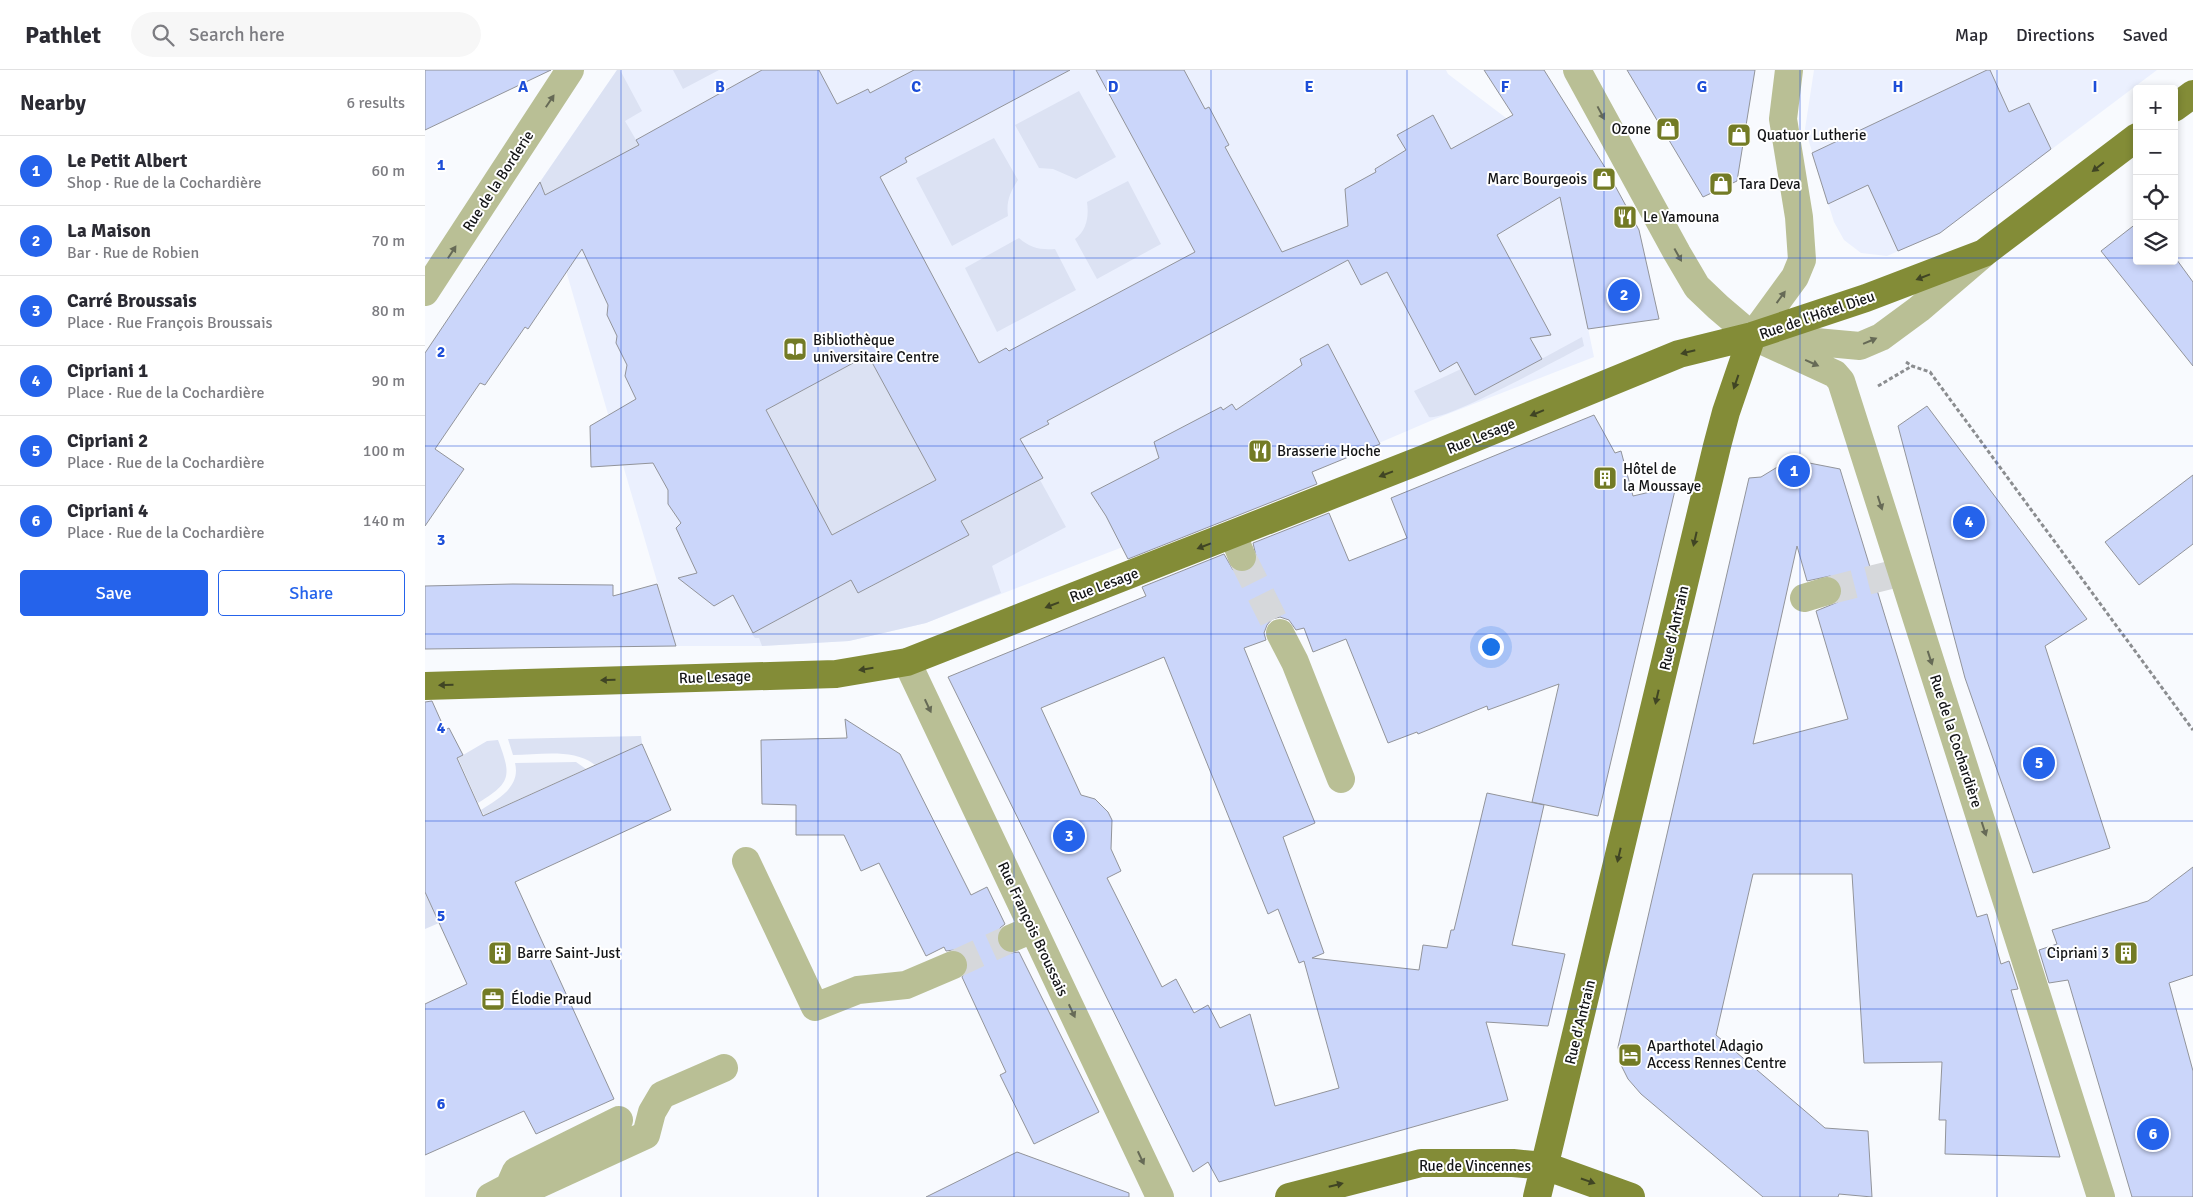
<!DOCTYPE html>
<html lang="en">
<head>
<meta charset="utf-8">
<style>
	:root { --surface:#fff; --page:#f7f7f7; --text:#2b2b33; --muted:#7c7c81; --line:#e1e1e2; --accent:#2563eb }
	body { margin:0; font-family:Signika,sans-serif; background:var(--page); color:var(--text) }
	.controls { position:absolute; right:15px; top:15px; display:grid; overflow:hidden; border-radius:5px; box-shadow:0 2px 8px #0003 }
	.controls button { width:45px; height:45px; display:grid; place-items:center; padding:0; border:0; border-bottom:1px solid var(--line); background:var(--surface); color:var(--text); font:25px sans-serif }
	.you { position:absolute; left:1065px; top:576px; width:18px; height:18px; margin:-12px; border:4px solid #fff; border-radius:50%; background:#1a73e8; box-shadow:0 0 0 8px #1a73e833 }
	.badge { display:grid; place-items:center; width:32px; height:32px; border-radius:50%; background:var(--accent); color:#fff; font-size:16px; font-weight:700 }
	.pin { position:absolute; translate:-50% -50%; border:2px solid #fff; box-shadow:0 1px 5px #0006 }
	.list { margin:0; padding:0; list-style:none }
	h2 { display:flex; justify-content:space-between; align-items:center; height:65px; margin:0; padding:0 20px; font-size:21px }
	h2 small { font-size:16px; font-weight:400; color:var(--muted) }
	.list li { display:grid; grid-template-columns:32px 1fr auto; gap:15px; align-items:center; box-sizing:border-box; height:70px; padding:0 20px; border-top:1px solid var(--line) }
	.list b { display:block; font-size:19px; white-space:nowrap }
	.list p { margin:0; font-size:16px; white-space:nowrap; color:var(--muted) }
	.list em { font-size:16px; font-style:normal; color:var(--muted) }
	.actions { display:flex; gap:10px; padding:15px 20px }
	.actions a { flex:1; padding:11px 0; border:1px solid var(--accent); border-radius:5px; text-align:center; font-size:18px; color:var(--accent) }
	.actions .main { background:var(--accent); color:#fff }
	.icon { flex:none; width:28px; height:28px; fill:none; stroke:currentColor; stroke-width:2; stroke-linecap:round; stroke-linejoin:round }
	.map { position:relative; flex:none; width:1768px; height:1127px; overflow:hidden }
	header { display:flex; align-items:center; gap:30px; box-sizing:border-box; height:70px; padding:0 25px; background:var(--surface); border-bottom:1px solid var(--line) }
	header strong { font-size:24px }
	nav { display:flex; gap:28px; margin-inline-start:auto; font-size:18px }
	.search { width:350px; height:45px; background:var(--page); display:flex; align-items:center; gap:12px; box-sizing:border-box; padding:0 18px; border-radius:28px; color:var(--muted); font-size:19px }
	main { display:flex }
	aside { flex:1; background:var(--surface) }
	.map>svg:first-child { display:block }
	.built { fill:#ebf0fe }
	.green { fill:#dce2f3 }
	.building { fill:#cbd6fa; stroke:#92949a; fill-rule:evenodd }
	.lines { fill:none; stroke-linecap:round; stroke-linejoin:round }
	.minor-tunnel { stroke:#d6d8db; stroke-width:28; stroke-dasharray:28 14; stroke-linecap:butt }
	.path { stroke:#8b8d90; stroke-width:3; stroke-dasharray:4 2.5; stroke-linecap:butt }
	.minor { stroke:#b9bf95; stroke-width:28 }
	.major { stroke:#838c37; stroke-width:28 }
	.oneway { fill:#666a56 }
	.oneway2 { fill:#404524 }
	.grid { fill:none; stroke:#1d4ed8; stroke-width:1; stroke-opacity:0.55 }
	.labels { text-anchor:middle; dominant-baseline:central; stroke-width:4; stroke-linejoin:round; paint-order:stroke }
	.poi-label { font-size:15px; fill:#141517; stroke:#fff; text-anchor:start }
	.street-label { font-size:15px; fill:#141517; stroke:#fff }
	.grid-label { font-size:16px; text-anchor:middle; font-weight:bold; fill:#1d4ed8; stroke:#fff; stroke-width:4; stroke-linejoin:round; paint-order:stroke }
</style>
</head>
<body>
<header>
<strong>Pathlet</strong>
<div class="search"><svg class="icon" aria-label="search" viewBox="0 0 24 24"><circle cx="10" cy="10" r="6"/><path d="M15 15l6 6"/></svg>Search here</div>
<nav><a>Map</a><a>Directions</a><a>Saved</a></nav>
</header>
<main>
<aside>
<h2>Nearby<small>6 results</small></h2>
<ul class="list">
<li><span class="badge">1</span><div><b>Le Petit Albert</b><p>Shop · Rue de la Cochardière</p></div><em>60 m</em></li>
<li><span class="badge">2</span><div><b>La Maison</b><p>Bar · Rue de Robien</p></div><em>70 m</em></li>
<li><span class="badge">3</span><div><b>Carré Broussais</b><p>Place · Rue François Broussais</p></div><em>80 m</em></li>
<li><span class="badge">4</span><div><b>Cipriani 1</b><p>Place · Rue de la Cochardière</p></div><em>90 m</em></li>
<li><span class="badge">5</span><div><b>Cipriani 2</b><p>Place · Rue de la Cochardière</p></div><em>100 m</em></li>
<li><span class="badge">6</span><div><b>Cipriani 4</b><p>Place · Rue de la Cochardière</p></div><em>140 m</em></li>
</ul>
<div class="actions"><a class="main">Save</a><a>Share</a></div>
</aside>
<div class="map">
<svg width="1768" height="1127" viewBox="0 0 1768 1127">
	<rect width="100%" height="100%" fill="#f8fafe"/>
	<path class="built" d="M192,0H1021L1023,4L1089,54L1132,110L1169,287L1010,349L835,424L501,553L424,571L337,576H251L115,112Z
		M1389,0H1732L1515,163L1462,186L1436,183L1419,170L1409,152L1380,59Z"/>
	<path class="green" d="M192,0H195L217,41L200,51L214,75L120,125L115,112Z
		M248,0H294L258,19Z
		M654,21L691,87L651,109L628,99L614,98L590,55Z
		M569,68L593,110C585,122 581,132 583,146L527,176L491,108Z
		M703,111L736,174L672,209L650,169C662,160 664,146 662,132Z
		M594,168C605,178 615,180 630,179L651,220L572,262L540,198Z
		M1157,267L1159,276C1135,288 1022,351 1004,347L989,321L1036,299L1050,325Z
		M443,285L511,410L407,465L341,340Z
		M615,410L641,457L567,496L576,523L501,553L424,571L337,576L334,568H330L326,563L426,510L434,523L544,465L536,451Z
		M216,666L217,674L170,695C149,678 114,685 88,685L83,669Z
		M73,670C87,706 86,713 53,733L33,688L62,671Z
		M151,692L161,699L59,745L56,740C73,729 96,717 90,693Z
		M0,822L14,853L0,859Z"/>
	<path class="building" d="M0,0H126L0,60Z
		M337,0H394L412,34L443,19L445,23L489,0H645L480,88L482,92L455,107L554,293L581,278L584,281L770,182L671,0H759L780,39L784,37L804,75L800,77L857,182L923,156L920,119L951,102L950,99L981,80L972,65L1008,45L1026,79L1088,45L1059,0H1119L1181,99L1214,160L1234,249L1163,259L1135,127L1072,165L1126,265L1105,268L1117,289L1050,325L1032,292L1015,302L962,202L936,215L923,190L622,351L624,354L595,369L618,408L536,451L544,465L433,523L426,510L328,563L308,525L289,536L253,508L272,503L251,458L256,453L243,434V420L228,393L166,397L165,356L211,329L200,306L202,295L191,273L192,266L182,245L183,235L157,179L103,259L100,257L60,315L55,313L10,379L39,399L0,456V283L115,112L120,125L214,75L211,70ZM443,285L511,410L407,465L341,340Z
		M1202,0H1330L1312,111L1278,127Z
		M1562,0H1565L1584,42L1604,33L1626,79L1515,163L1473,181L1443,115L1403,134L1387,83Z
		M1712,153V191H1749V186L1768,212V296L1676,181Z
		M903,274L955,374L887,402L892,414L703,489L681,446L666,423L734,388L729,372L796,337L798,340L807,334L811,340L877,295L875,289Z
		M1502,336L1662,549L1620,576L1685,778L1608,803L1540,608L1473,356Z
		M1169,345L1190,383L1196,381L1208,426L1251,416L1173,746L1107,732L1134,614L1063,640L1062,636L993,664L992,662L963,673L921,569L888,582L879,558L871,560L864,550L855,547L847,549L842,555L839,563L841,570L819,578L890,753L858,767L899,883L887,888L994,900L998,875L1022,878L1026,860H1029L1062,723L1119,735L1087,875L1140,884L1123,956L1061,952L1083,1030L794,1112L783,1092L768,1102L523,607L721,526L717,517L799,484L808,500L815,502L823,501L829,497L832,490L828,473L904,443L924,491L982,468L966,428ZM739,587L843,844L853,839L874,893L879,891L914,1018L850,1036L825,944L795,958L783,935L769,943L751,909L737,917L682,808L696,801L686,779L687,750L683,742L670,729L656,725L616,638Z
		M1379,392L1415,399L1552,847L1562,844L1576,894L1584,891L1593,919L1586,920L1635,1087L1520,1084L1521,1050H1514L1517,992L1439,993L1427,804H1328L1291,965L1400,1058L1443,1061L1447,1127L1414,1124L1413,1127H1338L1216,1024L1203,1009L1196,995L1193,977L1324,408L1336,407L1354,396ZM1372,476L1382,511L1405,506L1412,509L1417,516V525L1413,532L1391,541L1423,649L1328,674Z
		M1768,405V474L1714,515L1680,472Z
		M88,514L188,515V526L232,514L251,576L0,579V516Z
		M7,631L20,660L24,658L38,685L32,688L58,746L217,674L246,740L90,812L189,1029L111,1064L99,1041L0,1085V934L42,914L0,822V632Z
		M420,649L475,684L546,825L562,817L580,854L575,858L572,866L573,875L577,880L585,883L594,882L674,1042L609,1074L575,1005L581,1002L537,907L544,896L543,889L538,883L529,880L521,881L519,877L501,886L454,793L436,801L419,765H371V735L337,734L336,670L422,668Z
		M1768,797V905L1744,913L1768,1001V1127H1707L1643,910L1624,913L1614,880L1632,874L1627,860L1723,831Z
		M592,1082L704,1123V1127H501Z"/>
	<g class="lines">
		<path class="minor-tunnel" d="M817,487L855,563
			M1402,521L1477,502
			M528,895L587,868"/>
		<path class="path" d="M1481,292L1487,296L1505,302L1768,660
			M1453,316L1487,296"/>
		<path class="minor" d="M1152,0L1252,183L1272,217L1293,237L1327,266L1410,304L1416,311L1676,1127
			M0,222L145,0
			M1327,266L1370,207L1377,190L1374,147L1358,49L1364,0
			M1348,268L1435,276L1456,267L1494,239L1557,185
			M808,465L817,487
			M1379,528L1402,521
			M855,563L870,592L916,709
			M482,592L735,1127
			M321,791L390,937L433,920L481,915L528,895
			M587,868L608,859
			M84,1117L91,1101L194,1050
			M65,1127L84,1117L110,1116L221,1065L227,1042L237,1025L299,998"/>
		<path class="major" d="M1749,38L1768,24
			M0,616L411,604L482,592L996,390L1254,284L1327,266L1441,228L1559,183L1712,67
			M864,1127L996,1093H1088L1120,1096L1206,1127
			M1112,1127L1292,376L1301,342L1327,266"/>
	</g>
	<defs><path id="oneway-solid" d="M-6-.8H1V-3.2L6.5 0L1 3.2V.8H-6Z" transform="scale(1.25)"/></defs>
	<g class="oneway">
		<use href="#oneway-solid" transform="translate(125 31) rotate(-56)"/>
		<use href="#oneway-solid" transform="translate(1176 43) rotate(62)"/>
		<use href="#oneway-solid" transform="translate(27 182) rotate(-57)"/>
		<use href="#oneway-solid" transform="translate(1253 185) rotate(61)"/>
		<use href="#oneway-solid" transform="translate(1356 227) rotate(-54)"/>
		<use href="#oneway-solid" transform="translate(1445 271) rotate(-23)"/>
		<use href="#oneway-solid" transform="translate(1387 293) rotate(24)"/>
		<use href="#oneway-solid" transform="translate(1455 433) rotate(72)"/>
		<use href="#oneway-solid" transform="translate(1505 588) rotate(72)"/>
		<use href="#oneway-solid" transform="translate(503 636) rotate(65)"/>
		<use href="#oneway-solid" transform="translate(1559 759) rotate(72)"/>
		<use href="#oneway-solid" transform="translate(647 941) rotate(65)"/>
		<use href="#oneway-solid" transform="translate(716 1088) rotate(65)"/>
	</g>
	<g class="oneway2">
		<use href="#oneway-solid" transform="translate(1673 97) rotate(142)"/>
		<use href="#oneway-solid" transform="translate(1498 207) rotate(159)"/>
		<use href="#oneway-solid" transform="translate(1263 282) rotate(166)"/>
		<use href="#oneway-solid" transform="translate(1311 312) rotate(109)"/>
		<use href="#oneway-solid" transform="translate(1112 343) rotate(158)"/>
		<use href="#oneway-solid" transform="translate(961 404) rotate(159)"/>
		<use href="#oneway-solid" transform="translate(1270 469) rotate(103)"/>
		<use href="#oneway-solid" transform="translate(779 476) rotate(159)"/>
		<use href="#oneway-solid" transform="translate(627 535) rotate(159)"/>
		<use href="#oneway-solid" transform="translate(441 599) rotate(171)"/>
		<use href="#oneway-solid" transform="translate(183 610) rotate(178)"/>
		<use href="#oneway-solid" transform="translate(21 615) rotate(178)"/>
		<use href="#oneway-solid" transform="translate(1232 627) rotate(103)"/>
		<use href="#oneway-solid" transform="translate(1194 785) rotate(103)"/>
		<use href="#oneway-solid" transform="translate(1163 1111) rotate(19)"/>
		<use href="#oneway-solid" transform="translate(911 1115) rotate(-14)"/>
	</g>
	<path class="grid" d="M196,0V1127M393,0V1127M589,0V1127M786,0V1127M982,0V1127M1179,0V1127M1375,0V1127M1572,0V1127M0,188H1712M1749,188H1768M0,376H1768M0,564H1768M0,751H1768M0,939H1768"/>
	<defs>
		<g id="shop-square" transform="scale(1.25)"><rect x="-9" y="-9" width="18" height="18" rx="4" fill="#737b25" stroke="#fff"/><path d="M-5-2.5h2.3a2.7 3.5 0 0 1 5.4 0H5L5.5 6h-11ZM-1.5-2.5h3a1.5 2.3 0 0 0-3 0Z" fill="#fff"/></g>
		<g id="restaurant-square" transform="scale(1.25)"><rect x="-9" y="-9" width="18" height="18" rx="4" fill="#737b25" stroke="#fff"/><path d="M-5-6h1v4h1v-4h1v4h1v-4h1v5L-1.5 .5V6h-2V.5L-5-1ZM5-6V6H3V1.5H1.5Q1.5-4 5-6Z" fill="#fff"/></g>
		<g id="library-square" transform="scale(1.25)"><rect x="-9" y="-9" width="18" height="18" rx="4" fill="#737b25" stroke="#fff"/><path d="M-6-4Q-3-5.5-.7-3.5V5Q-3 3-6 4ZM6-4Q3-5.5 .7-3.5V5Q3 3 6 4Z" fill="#fff"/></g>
		<g id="building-square" transform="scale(1.25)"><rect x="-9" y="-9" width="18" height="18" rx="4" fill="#737b25" stroke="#fff"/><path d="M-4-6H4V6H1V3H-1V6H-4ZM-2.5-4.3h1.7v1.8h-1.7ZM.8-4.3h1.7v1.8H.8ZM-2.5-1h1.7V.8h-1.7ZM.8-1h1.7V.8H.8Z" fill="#fff"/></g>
		<g id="office-square" transform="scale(1.25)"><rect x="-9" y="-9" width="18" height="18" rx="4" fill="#737b25" stroke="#fff"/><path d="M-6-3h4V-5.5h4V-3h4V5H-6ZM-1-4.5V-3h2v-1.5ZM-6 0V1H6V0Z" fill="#fff"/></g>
		<g id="hotel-square" transform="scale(1.25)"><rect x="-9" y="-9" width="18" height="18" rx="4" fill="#737b25" stroke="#fff"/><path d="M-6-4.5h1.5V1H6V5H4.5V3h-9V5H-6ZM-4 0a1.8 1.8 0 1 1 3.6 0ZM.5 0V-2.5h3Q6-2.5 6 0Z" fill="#fff"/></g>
	</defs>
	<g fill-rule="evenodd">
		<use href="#shop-square" x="1243" y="59"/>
		<use href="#shop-square" x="1314" y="65"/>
		<use href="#shop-square" x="1179" y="109"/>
		<use href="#shop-square" x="1296" y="114"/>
		<use href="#restaurant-square" x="1200" y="147"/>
		<use href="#library-square" x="370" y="279"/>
		<use href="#restaurant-square" x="835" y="381"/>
		<use href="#building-square" x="1180" y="408"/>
		<use href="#building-square" x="75" y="883"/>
		<use href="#building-square" x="1701" y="883"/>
		<use href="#office-square" x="68" y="929"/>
		<use href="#hotel-square" x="1205" y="985"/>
	</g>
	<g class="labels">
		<g class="poi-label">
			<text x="1226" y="59" text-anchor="end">Ozone</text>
			<text x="1332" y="65">Quatuor Lutherie</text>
			<text x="1162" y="109" text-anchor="end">Marc Bourgeois</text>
			<text x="1314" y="114">Tara Deva</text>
			<text x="1218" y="147">Le Yamouna</text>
			<text x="388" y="270">Bibliothèque<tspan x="388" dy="17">universitaire Centre</tspan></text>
			<text x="852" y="381">Brasserie Hoche</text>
			<text x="1198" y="399">Hôtel de<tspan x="1198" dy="17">la Moussaye</tspan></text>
			<text x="92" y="883">Barre Saint-Just</text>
			<text x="1684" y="883" text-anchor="end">Cipriani 3</text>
			<text x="86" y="929">Élodie Praud</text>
			<text x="1222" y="976">Aparthotel Adagio<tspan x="1222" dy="17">Access Rennes Centre</tspan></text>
		</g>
		<g class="street-label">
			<text transform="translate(73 111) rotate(-57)">Rue de la Borderie</text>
			<text transform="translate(1392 245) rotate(-19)">Rue de l'Hôtel Dieu</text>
			<text transform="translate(1056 366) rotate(-22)">Rue Lesage</text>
			<text transform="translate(679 515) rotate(-21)">Rue Lesage</text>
			<text transform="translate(1249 558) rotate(-77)">Rue d'Antrain</text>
			<text transform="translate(290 607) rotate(-2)">Rue Lesage</text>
			<text transform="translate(1531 671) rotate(72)">Rue de la Cochardière</text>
			<text transform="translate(608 859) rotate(65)">Rue François Broussais</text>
			<text transform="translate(1155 952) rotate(-76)">Rue d'Antrain</text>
			<text x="1050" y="1096">Rue de Vincennes</text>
		</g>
	</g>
	<g class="grid-label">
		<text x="98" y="22">A</text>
		<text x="295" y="22">B</text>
		<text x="491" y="22">C</text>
		<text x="688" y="22">D</text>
		<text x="884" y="22">E</text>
		<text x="1080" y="22">F</text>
		<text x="1277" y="22">G</text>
		<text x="1473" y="22">H</text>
		<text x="1670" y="22">I</text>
		<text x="16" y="100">1</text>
		<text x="16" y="287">2</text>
		<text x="16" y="475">3</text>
		<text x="16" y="663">4</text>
		<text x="16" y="851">5</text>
		<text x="16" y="1039">6</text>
	</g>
</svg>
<div class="controls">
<button>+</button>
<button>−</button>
<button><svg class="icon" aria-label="locate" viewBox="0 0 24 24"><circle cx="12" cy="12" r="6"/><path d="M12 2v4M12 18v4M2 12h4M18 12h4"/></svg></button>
<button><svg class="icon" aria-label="layers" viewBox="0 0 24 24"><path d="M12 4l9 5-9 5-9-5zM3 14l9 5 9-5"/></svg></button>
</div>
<div class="you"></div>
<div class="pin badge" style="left:1369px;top:401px">1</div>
<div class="pin badge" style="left:1199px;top:225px">2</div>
<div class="pin badge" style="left:644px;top:766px">3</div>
<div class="pin badge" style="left:1544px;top:452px">4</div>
<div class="pin badge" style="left:1614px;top:693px">5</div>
<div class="pin badge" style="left:1728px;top:1064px">6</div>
</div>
</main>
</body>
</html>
